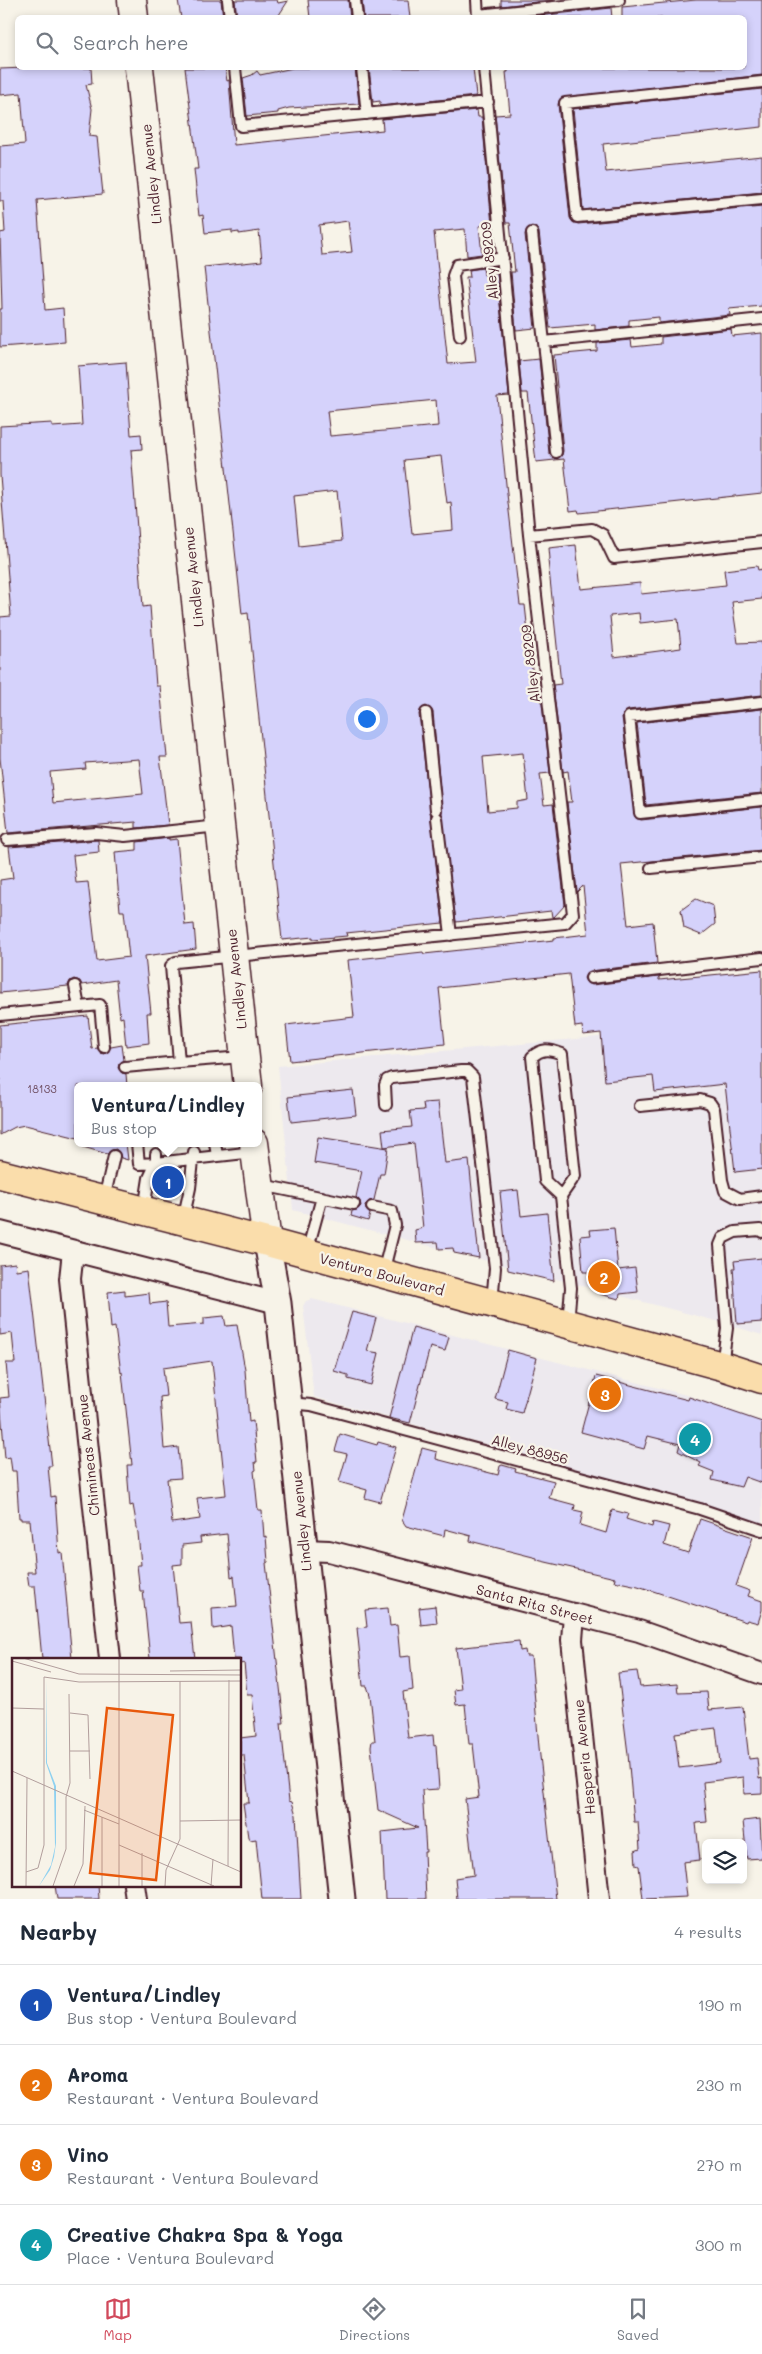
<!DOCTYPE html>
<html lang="en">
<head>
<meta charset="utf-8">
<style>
	:root { --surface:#fff; --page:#f2f2f3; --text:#1f2937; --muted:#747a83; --line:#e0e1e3; --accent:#d1495b }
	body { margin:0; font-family:Mali,sans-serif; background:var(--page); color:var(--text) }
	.controls { position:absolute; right:15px; bottom:15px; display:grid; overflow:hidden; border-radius:8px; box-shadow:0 2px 8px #0003 }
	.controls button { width:45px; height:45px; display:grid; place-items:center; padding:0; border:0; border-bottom:1px solid var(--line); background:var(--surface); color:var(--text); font:25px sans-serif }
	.you { position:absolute; left:366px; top:718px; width:18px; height:18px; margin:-12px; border:4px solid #fff; border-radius:50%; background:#1a73e8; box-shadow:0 0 0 8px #1a73e833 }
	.badge { display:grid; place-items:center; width:32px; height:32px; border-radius:50%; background:var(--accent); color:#fff; font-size:16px; font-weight:700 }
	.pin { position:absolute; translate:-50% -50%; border:2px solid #fff; box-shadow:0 1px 5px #0006 }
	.popup { position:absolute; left:74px; top:1082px; width:188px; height:65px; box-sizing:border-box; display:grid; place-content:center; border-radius:8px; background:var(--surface); filter:drop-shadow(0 1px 4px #0005); font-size:16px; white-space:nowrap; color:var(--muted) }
	.popup b { font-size:19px; color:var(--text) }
	.popup::after { content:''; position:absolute; left:50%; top:100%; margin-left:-10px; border:10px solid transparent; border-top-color:var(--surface) }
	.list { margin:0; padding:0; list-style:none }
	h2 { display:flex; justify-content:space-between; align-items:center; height:65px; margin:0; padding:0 20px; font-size:21px }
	h2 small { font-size:16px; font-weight:400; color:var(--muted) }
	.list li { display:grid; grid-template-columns:32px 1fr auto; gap:15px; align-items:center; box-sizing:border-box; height:80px; padding:0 20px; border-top:1px solid var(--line) }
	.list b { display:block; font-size:19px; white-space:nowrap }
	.list p { margin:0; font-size:16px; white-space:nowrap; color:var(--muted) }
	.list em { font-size:16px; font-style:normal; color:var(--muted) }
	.icon { flex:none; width:28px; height:28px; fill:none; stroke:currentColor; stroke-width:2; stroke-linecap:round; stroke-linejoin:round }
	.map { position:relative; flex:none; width:762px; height:1899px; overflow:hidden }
	.search { position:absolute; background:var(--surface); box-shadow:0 2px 8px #0003; left:15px; right:15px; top:15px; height:55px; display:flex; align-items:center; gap:12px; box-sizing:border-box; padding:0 18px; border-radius:8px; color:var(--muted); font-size:19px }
	.sheet { height:385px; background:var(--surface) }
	nav { display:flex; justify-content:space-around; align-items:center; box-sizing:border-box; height:70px; border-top:1px solid var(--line); background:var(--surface); font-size:14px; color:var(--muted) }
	nav a { display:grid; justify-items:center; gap:2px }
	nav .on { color:var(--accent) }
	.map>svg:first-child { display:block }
	.built { fill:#ede9ee }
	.building { fill:#d5d2fb; stroke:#4a1f2b; fill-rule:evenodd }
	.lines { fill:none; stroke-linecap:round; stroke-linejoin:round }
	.service-casing { stroke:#4a1f2b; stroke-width:14 }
	.minor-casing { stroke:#4a1f2b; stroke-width:24 }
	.tertiary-casing { stroke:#4a1f2b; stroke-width:29 }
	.secondary-casing { stroke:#4a1f2b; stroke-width:31 }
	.primary-casing { stroke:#4a1f2b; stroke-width:31 }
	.service { stroke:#f7f3e8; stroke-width:10 }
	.minor { stroke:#f7f3e8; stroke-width:20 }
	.tertiary { stroke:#f7f3e8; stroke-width:25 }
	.secondary { stroke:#f7f3e8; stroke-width:28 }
	.primary { stroke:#faddab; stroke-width:28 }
	.labels { text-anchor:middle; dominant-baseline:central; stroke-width:4.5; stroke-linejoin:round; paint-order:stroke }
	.number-label { font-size:11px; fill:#6d4c5f }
	.street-label { font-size:14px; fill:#4a1f2b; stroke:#f7f3e8 }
	.inset-road { fill:none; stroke:#b29e9c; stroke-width:1 }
	.view { fill:#e8590c; fill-opacity:0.15; stroke:#e8590c; stroke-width:2.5 }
	.inset-edge { fill:none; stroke:#4a1f2b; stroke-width:2.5 }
</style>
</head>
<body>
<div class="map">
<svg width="762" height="1899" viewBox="0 0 762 1899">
	<rect width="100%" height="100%" fill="#f7f3e8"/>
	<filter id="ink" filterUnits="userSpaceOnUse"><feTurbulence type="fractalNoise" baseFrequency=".02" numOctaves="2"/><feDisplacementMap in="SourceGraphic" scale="10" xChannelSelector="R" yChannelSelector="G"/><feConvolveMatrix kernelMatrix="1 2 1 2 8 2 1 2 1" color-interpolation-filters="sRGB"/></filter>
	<g filter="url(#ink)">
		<path class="built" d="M762,1022V1335L720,1322L293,1210L278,1066Z
			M312,1299L690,1396L762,1421V1524L697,1502L314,1397L303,1306L306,1301Z"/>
		<path class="building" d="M178,0H221L223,18H181Z
			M235,0H277L278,3L288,1L277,18H237Z
			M308,0H348L350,18H310Z
			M362,0H408L410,18H364Z
			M501,0H554L501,6Z
			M696,0H762V75L561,98L558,104L570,218L572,221L578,224L762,206V306L729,309L730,315L659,323V317L629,320V326L595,330V324L550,328L539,232L537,229L532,226L528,228L525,234L535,328L516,330L511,272H515L510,223H506L495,115L510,114L506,72H508V68H744V18H622V7Z
			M611,8L612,18H519Z
			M25,68H91L92,84L86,85L92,109L89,136L97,137L103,194L37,200L45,310L63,308L65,342L0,347V309H2L0,233L5,232L3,201H0V146L25,144L21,93L0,95V69Z
			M185,68H225L227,81L229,80L234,145L383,130L382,119L477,110L478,117H482L492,225L479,226L482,254L467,256L465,229L434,232L448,364L476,362L466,277H470L469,270L483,268L484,275L497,274L509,395L497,396L507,494L520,605H525L534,687L540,686L550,773L540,774L544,805L553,804L565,905L554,917H552L551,911L456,922L442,813L433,712L431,709L426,706L422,708L419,714L443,923L346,933L347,936L313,939V937L282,940L248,613L242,614L204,267L262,261L259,231L239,234V232L232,233V230L205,233L203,215L199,216L194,169H198ZM348,221L352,252L322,255L319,225ZM436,400L438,426L330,436L327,411ZM441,456L447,503L451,502L453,530L412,534L404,460ZM337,491L342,541L299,546L294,496ZM523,753L528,800L517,802V808L488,811L483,757Z
			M293,68H355L359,104L289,108L278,111V113L247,116L243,78L252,75L257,71L260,75Z
			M369,68H473L476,96L380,106V101L373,102Z
			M762,89V127L603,144L606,172L762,156V192L583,210L573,109Z
			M731,329L732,336L762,333V493L579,513L578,510L570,511L564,459L536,462L528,393H522L519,361L539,359L549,453L553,458L557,459L562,455L563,451L554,355L597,351V343L631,340L632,347L661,344V337Z
			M126,362L131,435L141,434L142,449L131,450L143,607L150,606L156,686H160L167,757H160L168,825L136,828V822L8,833L0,758V617L11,616L0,475V426L52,423V427L82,425L78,366ZM139,759L143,794L53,803L50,772L86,769L85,763Z
			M576,545L581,589L640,583L641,594L726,585L724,570L757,566L758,570L762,569V599L732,602L738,643L762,642V695L628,710L625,712L622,717L635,817L641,820L762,807V850L621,864L628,925L653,922L657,963L590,971L587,973L584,978L586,982L592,985L659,977V980L762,970V1169L735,1172L725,1084L655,1092L653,1076L605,1081L601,1033L583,1035L582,1026L575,1027L569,974L439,988L445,1044L290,1061L286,1025L354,1017L348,960L423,952L424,954L554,940V938L588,934L583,886L577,892L567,802H572L568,771L563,772L553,685L561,684L548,560L550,559L549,548ZM639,613L640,623L678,619L681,648L614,657L610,616Z
			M762,709V793L646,805L637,723Z
			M169,838V840L177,839L185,925L194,924L196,949L145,956L151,1013H147L149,1043L126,1046L123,1017L120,1018L116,980L82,985L80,981L74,979L70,981L68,986L0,993V880L13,878L9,847L98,840L99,852L73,855L76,883L88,882L97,961L129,957L124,911H120L115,852L137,850V842Z
			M696,899L713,906L715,924L701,935L684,928L681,910Z
			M88,1016L92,1049L97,1048L101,1053L105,1054L111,1047L122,1045L124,1060L119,1064L118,1068L122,1073L126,1074L127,1086H78V1138L25,1125L15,1127L0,1135V1025Z
			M353,1090L356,1115L291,1122L288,1097Z
			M438,1102L445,1163L469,1160L479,1258L454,1253L453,1248L439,1249L438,1242L416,1243L415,1230L423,1228L414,1143L384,1147L382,1130L412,1127L410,1111L424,1110L423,1103Z
			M318,1137L388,1148L384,1174H380L374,1200L369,1201L365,1205L366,1210L370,1214L368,1221L351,1216L352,1211L357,1210L361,1206L360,1201L356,1197L362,1171L314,1163Z
			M83,1143H126L128,1160L121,1158L120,1154L116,1149L112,1150L107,1154L83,1147Z
			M518,1190L521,1216L547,1213L554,1281L508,1270L500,1192Z
			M614,1228L618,1270L635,1268L638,1292L620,1294L619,1299L600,1294L599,1287H591L588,1272H583L580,1236L591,1235L590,1230Z
			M762,1258V1322L737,1324L733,1268H735L734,1261Z
			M15,1263L16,1270L29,1268L52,1466H48L51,1497L55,1496L59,1553L62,1552L72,1659H42L35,1586H29L27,1572H35L30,1520H21V1518H19L16,1471H12L10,1457L5,1458L0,1398L9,1397L6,1363H15L12,1333L0,1335V1265Z
			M125,1290V1296L149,1293L150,1304L166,1302L168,1327L204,1324V1318L224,1316L226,1326L237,1325L245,1370L249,1422L253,1421L257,1462H255L256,1470L254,1471L258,1510H262L264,1537L266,1536L268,1562L266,1563L284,1723H281L283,1745L289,1801L292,1802L296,1815L301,1899H262L256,1839L250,1840L248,1837L243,1803H249L244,1755H240V1738L256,1736L252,1695H247L244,1663L240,1664V1659H234L231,1626L213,1629L212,1608L237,1606L234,1576L231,1577L227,1534L200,1537L201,1543L182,1545V1564L173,1565L179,1623L191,1622L195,1659H150L143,1591H140L137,1565H141L138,1533L133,1505L130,1506L128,1481L127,1465H132L122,1372L121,1373L115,1327L111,1328L108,1292ZM212,1361L226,1495L197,1498L200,1519L172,1523L167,1479L181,1478L178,1447L164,1449L160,1397L166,1396L163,1368Z
			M352,1312L376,1318L367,1351L379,1353L371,1385L348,1379V1375L334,1371Z
			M413,1327L449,1337L445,1351L430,1347L410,1423L389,1418Z
			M508,1350L537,1358L522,1413L506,1409L508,1402L495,1399Z
			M596,1376L688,1400L689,1397L762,1422V1483L745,1477L741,1487L712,1480L714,1472L699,1466L701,1463L678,1451L680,1444L648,1436L644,1449L581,1432Z
			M340,1434L377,1445L378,1442L396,1447L380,1502L365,1498L367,1490L339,1482L347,1454L335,1451Z
			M422,1448L437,1452L436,1459L498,1475L500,1466L502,1465L516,1469L515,1471L554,1481L549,1498L575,1505L574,1510L583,1512L580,1525L606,1533L612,1510L628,1514L626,1519L652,1527L653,1522L669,1526L664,1545L688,1553L700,1519L753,1537L736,1586L750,1591L748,1596L762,1601V1610L758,1623L747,1620L746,1622L638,1586L614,1581L615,1578L537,1560V1558L470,1541L471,1536L445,1529L444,1536L406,1526L402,1520Z
			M435,1606L437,1623L421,1625L419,1608Z
			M388,1608L390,1626L397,1625L400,1657L410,1656L413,1690L403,1692L408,1738L433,1735L434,1746L436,1745L439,1789L422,1790L426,1852H424L426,1899H385L382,1832L418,1828L378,1810L371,1747L372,1741H375L370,1695L367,1686H363L357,1628L367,1627L365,1610Z
			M519,1641L520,1651L525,1650L526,1656H531L539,1747L556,1899H457L455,1878L474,1875L465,1799L479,1797L473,1744H469L465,1704L456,1705L454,1690L461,1689L456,1648Z
			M637,1671L640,1687L677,1684L678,1693L707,1692L709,1710L743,1707L749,1759L757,1758L759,1779L762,1778V1793L744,1794L743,1777L703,1782L707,1822L696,1823L700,1860L683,1862L687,1897L643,1899L639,1866L636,1865L635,1851L640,1849L638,1822H634L628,1754L618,1673ZM716,1728L720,1763L679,1768L675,1733Z
			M760,1819L762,1858L747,1859L743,1821Z
			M55,1885H98L99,1899H57Z"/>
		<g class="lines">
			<g class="service-casing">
				<path id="service" d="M228,0L230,18
					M355,0L357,18
					M477,0L478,18
					M478,15L619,0
					M235,68L241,126L488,102
					M362,68L367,114
					M762,82L565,103L577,217L762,199
					M532,233L556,452
					M460,336L453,276L457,265L503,258
					M544,342L762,319
					M529,535L592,529L603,535L614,558L762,542
					M762,702L629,717L640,813L762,800
					M426,713L436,810
					M437,818L451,935
					M7,840L96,833L125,836L219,826
					M651,868L762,857
					M591,978L762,958
					M75,986L79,1007
					M0,1015L100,1005L104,1047
					M243,1057L179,1062L171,966L176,962L565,923L573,914L529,535L484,68
					M125,1067L179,1062
					M386,1105L385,1085L387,1080L392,1078L461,1071H467L473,1077L495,1268L492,1303
					M640,1106L700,1100L710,1103L714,1109L722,1180L725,1191L740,1199L762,1196
					M137,1143L139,1164L156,1163V1154
					M215,1143L217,1156
					M262,1185L354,1204
					M561,1196L575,1176L562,1054C549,1049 542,1048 532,1057L545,1181L561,1196L571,1288L568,1323
					M104,1199L114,1156
					M372,1207L392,1211L395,1225L383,1273
					M144,1210L149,1178L156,1163L254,1152
					M183,1220L190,1188L194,1152
					M307,1252L322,1197
					M722,1366L727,1328L720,1245L723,1238L735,1232L760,1230L762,1232
					M289,1403L311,1405L700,1509L762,1530"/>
			</g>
			<g class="minor-casing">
				<path id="minor" d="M0,1232L278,1303
					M73,1251L70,1279L110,1659
					M304,1550L329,1551L639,1631L762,1674
					M574,1614L572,1640L599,1899
					M134,1885L136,1899"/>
			</g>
			<g class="tertiary-casing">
				<path id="tertiary" d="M267,1242L278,1303L342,1899"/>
			</g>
			<g class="secondary-casing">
				<path id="secondary" d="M132,0L134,18
					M139,68L248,1086
					M254,1143L267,1242"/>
			</g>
			<g class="primary-casing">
				<path id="primary" d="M0,1174L267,1242L722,1366L762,1379"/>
			</g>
			<use href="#service" class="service"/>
			<use href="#minor" class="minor"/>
			<use href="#tertiary" class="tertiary"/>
			<use href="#secondary" class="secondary"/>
			<use href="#primary" class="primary"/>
		</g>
	</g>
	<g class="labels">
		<g class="number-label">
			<text x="42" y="1088">18133</text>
		</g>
		<g class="street-label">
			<text transform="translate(151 174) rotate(-96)">Lindley Avenue</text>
			<text transform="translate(489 261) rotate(-96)">Alley 89209</text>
			<text transform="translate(193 577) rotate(-96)">Lindley Avenue</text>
			<text transform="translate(530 664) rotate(-97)">Alley 89209</text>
			<text transform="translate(236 979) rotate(-96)">Lindley Avenue</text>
			<text transform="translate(382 1274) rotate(15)">Ventura Boulevard</text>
			<text transform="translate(530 1449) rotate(15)">Alley 88956</text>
			<text transform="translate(88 1455) rotate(-96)">Chimineas Avenue</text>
			<text transform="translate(301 1521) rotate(-96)">Lindley Avenue</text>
			<text transform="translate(535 1604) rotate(15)">Santa Rita Street</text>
			<text transform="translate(584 1757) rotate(-96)">Hesperia Avenue</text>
		</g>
	</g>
	<g transform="translate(12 1658)">
		<rect width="229" height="229" fill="#f7f3e8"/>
		<path d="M34,22L35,105L44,128V185L42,199L38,212L27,228L39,207L43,189L42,128L34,105Z" fill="#8fd1f0"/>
		<path class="inset-road" d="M11,0L67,16L229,17M107,0V160M0,3L39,14M158,13L229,12M0,50L32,51M58,55L76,57L78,121M58,93H78M0,113L229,214M72,152L107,166M107,160V228M168,163L229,162M107,187L202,228M216,208L217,22M14,214L26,210L32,187V19L67,24L229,23M14,228L15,120M41,228L54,191V139L58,125L57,36M62,228L71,206L73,148M90,228V159M130,228V195M153,228L154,212L168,181V23M199,228L201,201"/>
		<path class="view" d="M95,50L161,57L144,222L78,215Z"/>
		<rect width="229" height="229" class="inset-edge"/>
	</g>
</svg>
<div class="controls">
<button><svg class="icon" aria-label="layers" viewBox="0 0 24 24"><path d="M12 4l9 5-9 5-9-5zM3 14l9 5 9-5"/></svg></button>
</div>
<div class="you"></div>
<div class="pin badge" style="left:168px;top:1182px;background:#1a4fb4">1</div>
<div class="popup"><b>Ventura/Lindley</b>Bus stop</div>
<div class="pin badge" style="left:604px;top:1277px;background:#e8710a">2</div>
<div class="pin badge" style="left:605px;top:1394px;background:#e8710a">3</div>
<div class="pin badge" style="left:695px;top:1439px;background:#0f9aa8">4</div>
<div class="search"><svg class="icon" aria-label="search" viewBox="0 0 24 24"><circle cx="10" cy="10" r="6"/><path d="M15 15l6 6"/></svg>Search here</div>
</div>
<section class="sheet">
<h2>Nearby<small>4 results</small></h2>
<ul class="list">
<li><span class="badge" style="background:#1a4fb4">1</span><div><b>Ventura/Lindley</b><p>Bus stop · Ventura Boulevard</p></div><em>190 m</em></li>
<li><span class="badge" style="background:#e8710a">2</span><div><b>Aroma</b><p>Restaurant · Ventura Boulevard</p></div><em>230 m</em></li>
<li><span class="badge" style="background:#e8710a">3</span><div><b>Vino</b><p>Restaurant · Ventura Boulevard</p></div><em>270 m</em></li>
<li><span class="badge" style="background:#0f9aa8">4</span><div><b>Creative Chakra Spa &amp; Yoga</b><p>Place · Ventura Boulevard</p></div><em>300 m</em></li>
</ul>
</section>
<nav>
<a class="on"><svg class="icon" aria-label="map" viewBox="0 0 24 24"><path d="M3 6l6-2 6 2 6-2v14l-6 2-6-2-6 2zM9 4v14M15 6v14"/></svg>Map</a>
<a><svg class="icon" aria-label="directions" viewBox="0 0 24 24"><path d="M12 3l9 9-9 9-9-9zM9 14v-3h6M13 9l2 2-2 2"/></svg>Directions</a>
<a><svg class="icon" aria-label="saved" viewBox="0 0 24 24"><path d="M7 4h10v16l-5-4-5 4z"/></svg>Saved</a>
</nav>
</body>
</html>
